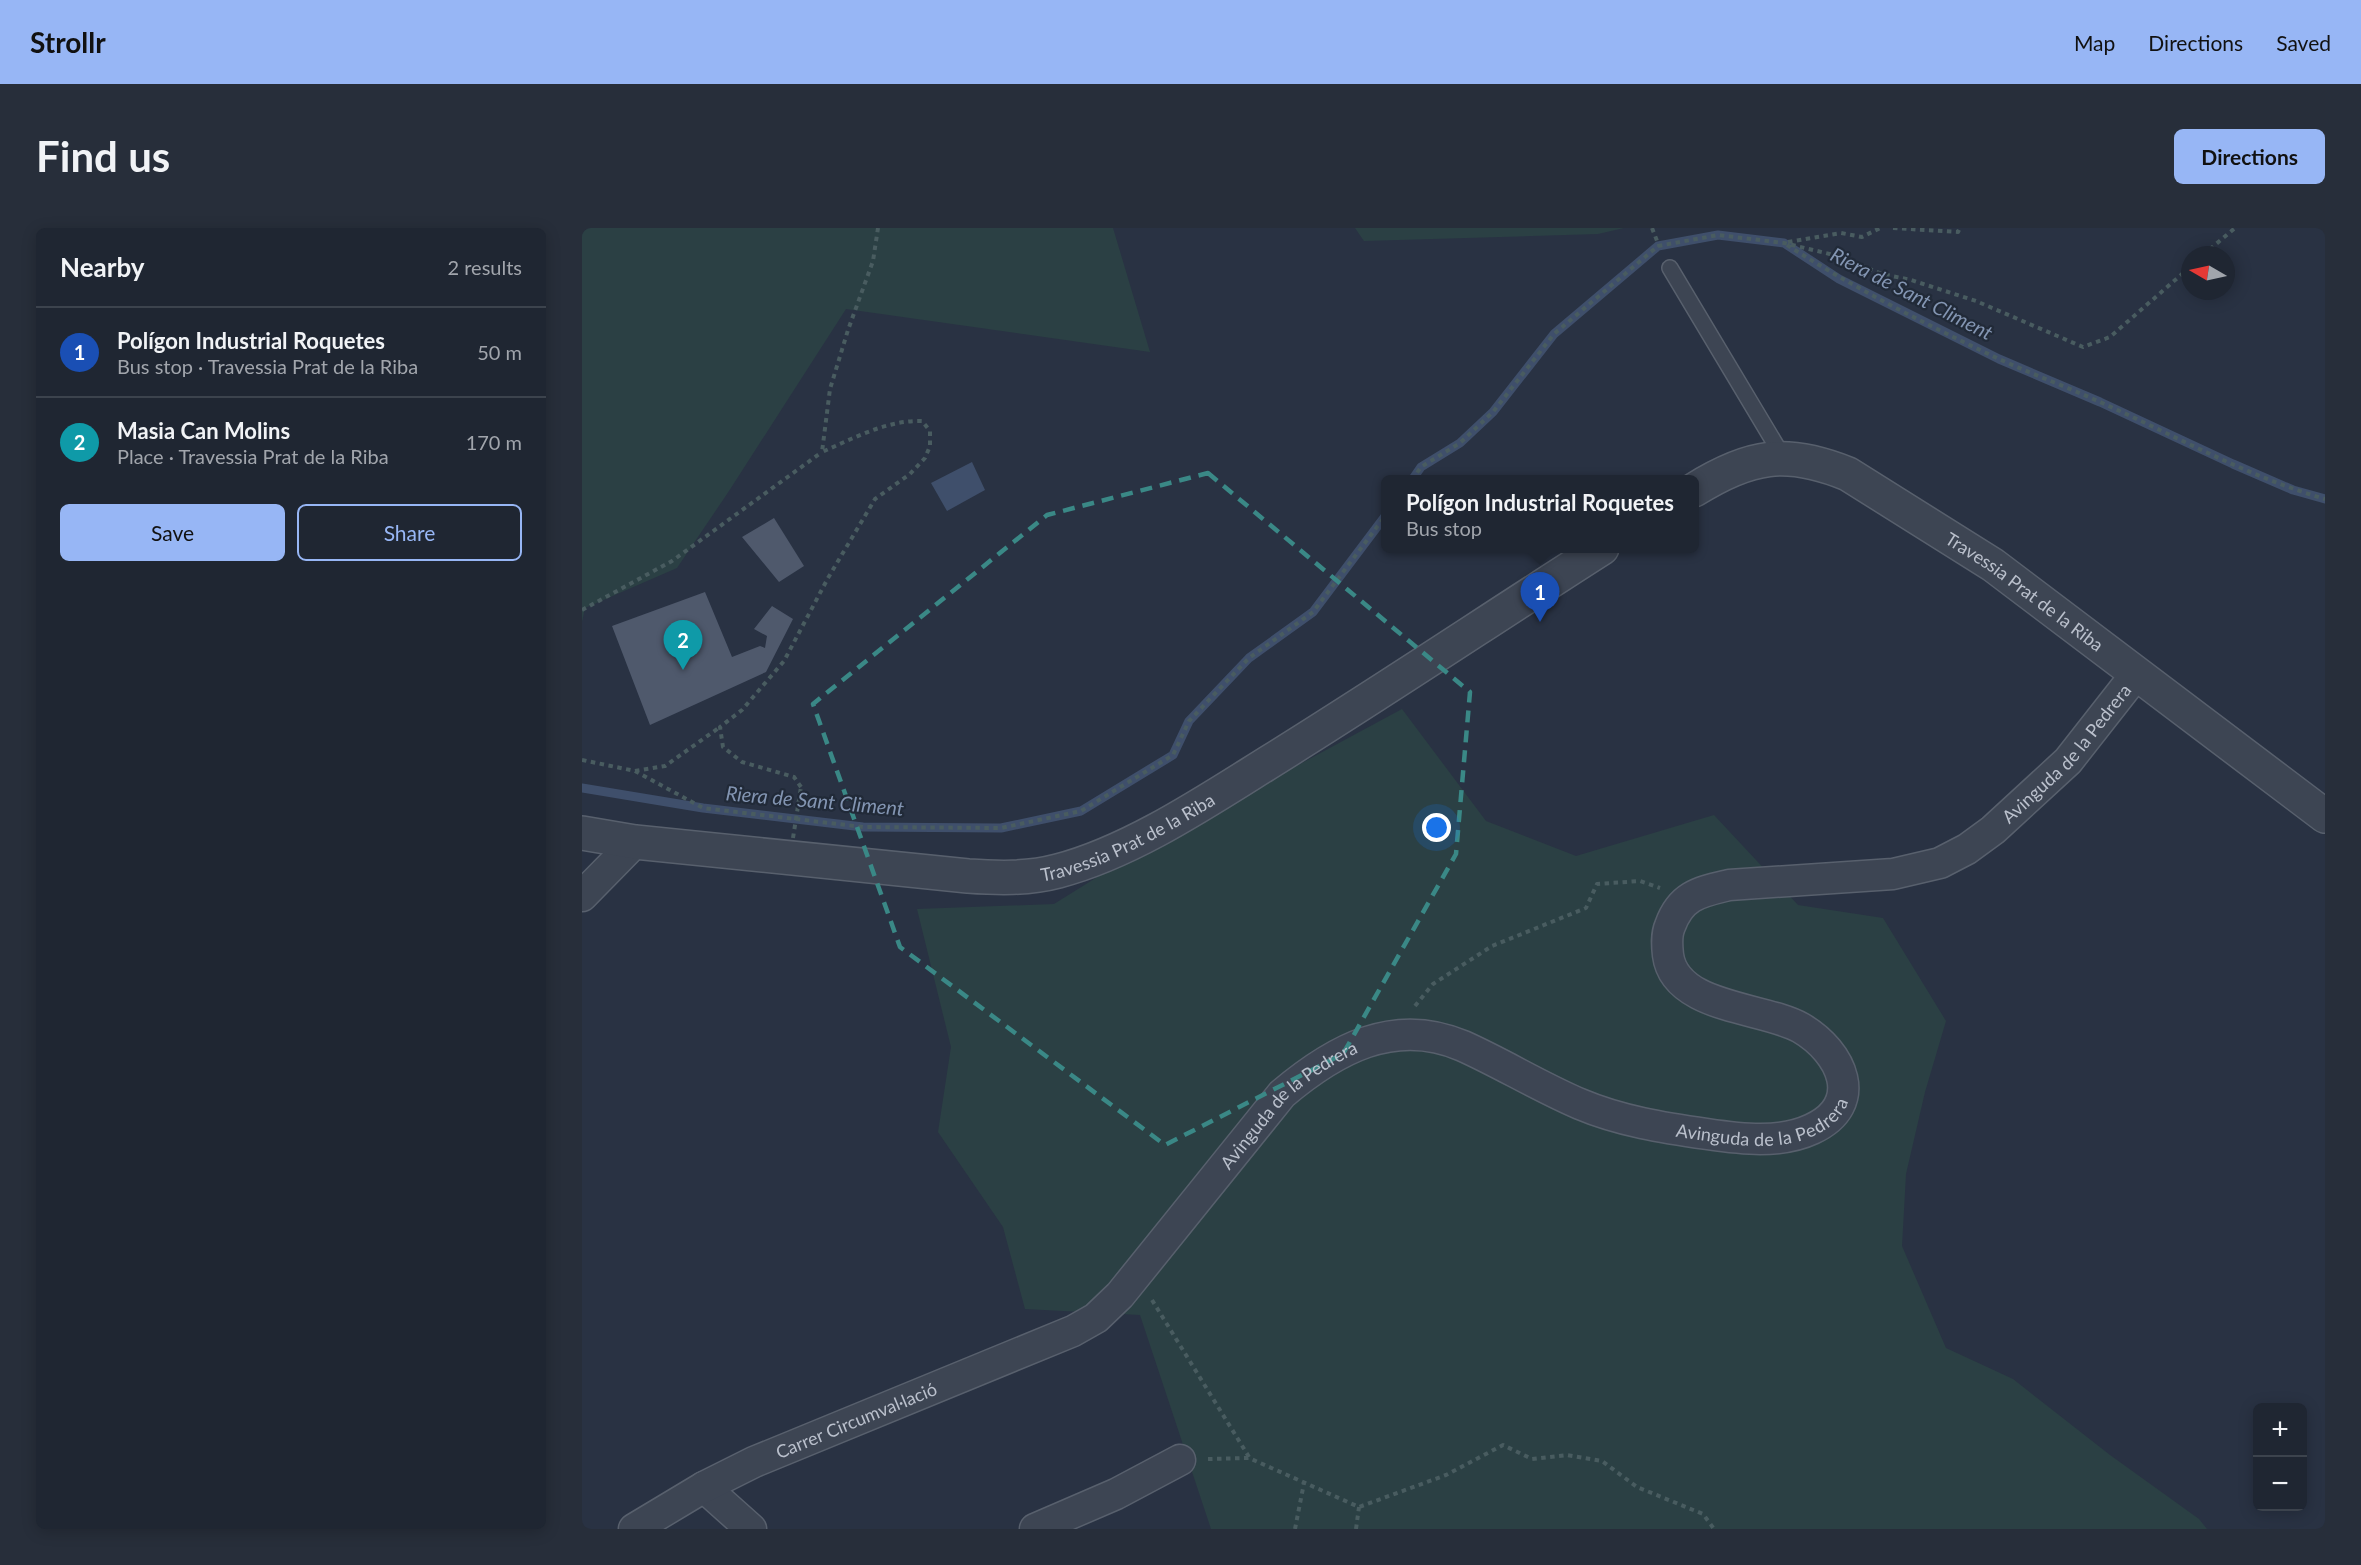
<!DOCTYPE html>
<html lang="en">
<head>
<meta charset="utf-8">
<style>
	:root { --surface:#1f2632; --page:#272e3a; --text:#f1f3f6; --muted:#a1a5ac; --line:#3c434d; --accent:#97b6f5 }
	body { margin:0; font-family:Lato,sans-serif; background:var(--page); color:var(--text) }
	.controls { position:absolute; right:18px; bottom:18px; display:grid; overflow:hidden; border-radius:9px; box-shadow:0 3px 15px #0003 }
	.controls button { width:54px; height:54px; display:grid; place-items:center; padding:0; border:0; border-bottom:2px solid var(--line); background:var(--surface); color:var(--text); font:30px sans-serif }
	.compass { position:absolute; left:1599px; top:18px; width:54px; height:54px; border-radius:50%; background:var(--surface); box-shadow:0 3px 15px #0003; rotate:279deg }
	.you { position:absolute; left:855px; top:600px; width:21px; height:21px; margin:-15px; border:4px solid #fff; border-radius:50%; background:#1a73e8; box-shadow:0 0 0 9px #1a73e833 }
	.badge { display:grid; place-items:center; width:39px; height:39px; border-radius:50%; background:var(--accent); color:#fff; font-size:20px; font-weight:700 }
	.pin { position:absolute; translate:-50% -50px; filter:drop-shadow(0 2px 3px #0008) }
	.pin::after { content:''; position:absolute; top:32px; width:21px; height:18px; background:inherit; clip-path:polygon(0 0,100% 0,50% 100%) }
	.popup { position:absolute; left:799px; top:247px; width:318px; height:78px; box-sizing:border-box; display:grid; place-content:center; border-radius:9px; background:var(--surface); filter:drop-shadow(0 2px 4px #0005); font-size:20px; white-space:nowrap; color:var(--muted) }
	.popup b { font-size:22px; color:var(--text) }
	.popup::after { content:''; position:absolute; left:50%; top:100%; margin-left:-12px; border:12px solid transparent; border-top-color:var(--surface) }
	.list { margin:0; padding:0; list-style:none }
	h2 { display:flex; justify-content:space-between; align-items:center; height:78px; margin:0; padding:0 24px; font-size:26px }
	h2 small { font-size:20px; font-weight:400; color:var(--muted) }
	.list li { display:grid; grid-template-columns:39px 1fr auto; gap:18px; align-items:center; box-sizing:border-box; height:90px; padding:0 24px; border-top:2px solid var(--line) }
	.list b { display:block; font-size:22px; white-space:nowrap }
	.list p { margin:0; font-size:20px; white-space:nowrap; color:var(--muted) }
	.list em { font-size:20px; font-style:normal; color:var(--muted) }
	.actions { display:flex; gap:12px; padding:18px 24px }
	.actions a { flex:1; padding:14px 0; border:2px solid var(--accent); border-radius:9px; text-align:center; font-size:21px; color:var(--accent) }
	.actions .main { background:var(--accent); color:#111 }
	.map { position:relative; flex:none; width:1743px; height:1301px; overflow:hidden; border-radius:9px }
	header { display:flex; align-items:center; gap:36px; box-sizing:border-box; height:84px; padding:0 30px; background:var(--accent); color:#111 }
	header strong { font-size:28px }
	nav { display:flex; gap:33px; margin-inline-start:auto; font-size:21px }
	.intro { display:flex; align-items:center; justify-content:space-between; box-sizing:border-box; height:144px; padding:0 36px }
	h1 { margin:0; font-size:42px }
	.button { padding:15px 27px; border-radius:9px; background:var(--accent); color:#111; font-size:21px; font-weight:700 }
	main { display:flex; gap:36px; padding:0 36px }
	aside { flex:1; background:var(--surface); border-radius:9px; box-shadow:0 3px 15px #0003 }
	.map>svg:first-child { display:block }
	.green { fill:#2b4044 }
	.water { fill:#3f4f6b }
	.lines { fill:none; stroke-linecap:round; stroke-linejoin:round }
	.stream { stroke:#3f4f6b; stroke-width:9 }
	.building { fill:#4f596c }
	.service-casing { stroke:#58606d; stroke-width:18 }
	.minor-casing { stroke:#58606d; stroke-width:33 }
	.tertiary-casing { stroke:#58606d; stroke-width:36 }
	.path { stroke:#495c60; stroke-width:4; stroke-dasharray:4.5 4.5; stroke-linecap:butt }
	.service { stroke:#3d4553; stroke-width:15 }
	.minor { stroke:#3d4553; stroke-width:30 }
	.tertiary { stroke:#3d4553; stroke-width:33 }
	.path-bridge { stroke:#495c60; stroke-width:4; stroke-dasharray:4.5 4.5; stroke-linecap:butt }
	.marked { fill:none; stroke:#3a8886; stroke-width:4.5; stroke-dasharray:12 8; stroke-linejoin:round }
	.labels { text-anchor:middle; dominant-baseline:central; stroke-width:4.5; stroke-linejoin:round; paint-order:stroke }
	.street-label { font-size:18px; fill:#bac0cc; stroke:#212a38 }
	.water-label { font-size:20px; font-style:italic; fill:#8395b2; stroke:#212a38 }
</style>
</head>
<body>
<header>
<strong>Strollr</strong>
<nav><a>Map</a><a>Directions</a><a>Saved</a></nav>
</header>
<div class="intro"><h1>Find us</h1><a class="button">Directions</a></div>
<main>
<aside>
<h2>Nearby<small>2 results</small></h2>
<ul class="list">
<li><span class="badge" style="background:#1a4fb4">1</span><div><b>Polígon Industrial Roquetes</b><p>Bus stop · Travessia Prat de la Riba</p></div><em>50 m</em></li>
<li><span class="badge" style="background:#0f9aa8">2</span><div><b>Masia Can Molins</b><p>Place · Travessia Prat de la Riba</p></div><em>170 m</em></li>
</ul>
<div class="actions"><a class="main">Save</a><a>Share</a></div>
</aside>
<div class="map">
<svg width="1743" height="1301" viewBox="0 0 1743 1301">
	<rect width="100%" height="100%" fill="#293243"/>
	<path class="green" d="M0,0H531L568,124L264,81L147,263L95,340L3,380L0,394Z
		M773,0H1042L1016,6L782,13Z
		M820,481L904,593L994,628L1132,587L1216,677L1301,690L1364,793L1343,864L1324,946L1320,1018L1364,1120L1431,1151L1528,1227L1617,1291L1625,1301H629L558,1087L443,1081L421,999L356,904L369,819L335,681L472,676L557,623Z"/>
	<path class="water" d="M390,234L403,262L365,283L349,255Z"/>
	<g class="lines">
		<path class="stream" d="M830,252L839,239L878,215L911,184L972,106L1076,18L1136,7L1202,15L1257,51L1417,131L1518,174L1651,236L1711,262L1743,271
			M0,560L121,580L281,599L419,600L499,583L591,527L607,493L667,430L731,384L804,287"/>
	</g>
	<path class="building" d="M192,290L222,338L197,354L160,309Z
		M123,364L150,429L178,418L183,420L185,408L172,401L190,378L211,391L184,444L68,497L30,398Z"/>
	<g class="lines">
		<g class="service-casing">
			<path id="service" d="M1088,40L1201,229"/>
		</g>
		<g class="minor-casing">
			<g id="minor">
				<path d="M0,668L53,614"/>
				<path d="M122,1259L169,1301"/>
				<path id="s1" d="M52,1301L122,1259L172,1234L491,1103L514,1090L538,1067L700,866C752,822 812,788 881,818C921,836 958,859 998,876C1038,893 1082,900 1125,906C1159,911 1198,916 1230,901C1284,876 1260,824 1219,800C1183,779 1093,781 1086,727C1085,718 1084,707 1088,698C1099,667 1118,664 1147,657L1311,646L1358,635L1385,621L1411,602L1486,533L1555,445"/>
				<path d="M453,1301L534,1266L598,1232"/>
			</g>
		</g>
		<g class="tertiary-casing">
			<g id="tertiary">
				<path id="s2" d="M1112,262C1168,227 1204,221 1266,246L1411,337L1743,588"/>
				<path id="s3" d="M0,605L53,614L386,648C416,650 446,651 476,643C549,624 625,573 689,533C800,464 909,391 1020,320"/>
			</g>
		</g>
		<path class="path" d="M1070,0L1077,18
			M1311,0L1376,4L1378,0
			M1206,14L1259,5L1280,9L1298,0
			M1205,17C1272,60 1345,97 1417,131C1450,146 1485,159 1518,174C1592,207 1664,248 1743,271
			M1621,27L1653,0
			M830,252L839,239L878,215L911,184L972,106L1076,18L1136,7L1202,15L1256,28L1300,46L1329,52L1394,73L1501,119L1528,109L1608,39
			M0,382L90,333L240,224
			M0,532L53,543L121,580L281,599L419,600L499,583L591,527L607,493L667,430L731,384L804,287
			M53,543L83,538L138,499
			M219,559L212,549L160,534L141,519L138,499L160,482L202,433L246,350L293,271L328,246L343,230L348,218V203L340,193C305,192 272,210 240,224L248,161L266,102L291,33L296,0
			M833,778L851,756L910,718L1004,680L1015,656L1058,653L1078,660
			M570,1072L667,1229
			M626,1231L667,1230L777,1279L864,1247L921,1217L950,1231L985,1227L1020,1233L1055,1259L1121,1286L1132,1301
			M713,1301L722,1255
			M774,1301L777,1279"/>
		<use href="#service" class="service"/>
		<use href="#minor" class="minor"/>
		<use href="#tertiary" class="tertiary"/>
		<path class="path-bridge" d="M211,610L219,559"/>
	</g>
	<path class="marked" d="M626,245L888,464L874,626L761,826L583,917L318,719L231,476L465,287Z"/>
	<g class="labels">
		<g class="street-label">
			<text stroke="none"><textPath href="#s2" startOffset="375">Travessia Prat de la Riba</textPath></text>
			<text stroke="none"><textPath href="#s1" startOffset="2145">Avinguda de la Pedrera</textPath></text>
			<text stroke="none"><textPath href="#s3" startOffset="556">Travessia Prat de la Riba</textPath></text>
			<text stroke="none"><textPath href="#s1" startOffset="798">Avinguda de la Pedrera</textPath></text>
			<text stroke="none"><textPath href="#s1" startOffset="1320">Avinguda de la Pedrera</textPath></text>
			<text stroke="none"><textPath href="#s1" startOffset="248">Carrer Circumval·lació</textPath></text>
		</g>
		<g class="water-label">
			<text transform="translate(1330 65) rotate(27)">Riera de Sant Climent</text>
			<text transform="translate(233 572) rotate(5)">Riera de Sant Climent</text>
		</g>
	</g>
</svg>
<div class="controls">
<button>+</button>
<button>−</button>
</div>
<svg class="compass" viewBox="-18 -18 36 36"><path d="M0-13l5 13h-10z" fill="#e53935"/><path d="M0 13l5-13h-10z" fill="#a1a5ac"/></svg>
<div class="you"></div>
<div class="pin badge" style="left:958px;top:394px;background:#1a4fb4">1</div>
<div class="popup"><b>Polígon Industrial Roquetes</b>Bus stop</div>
<div class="pin badge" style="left:101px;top:442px;background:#0f9aa8">2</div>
</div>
</main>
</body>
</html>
